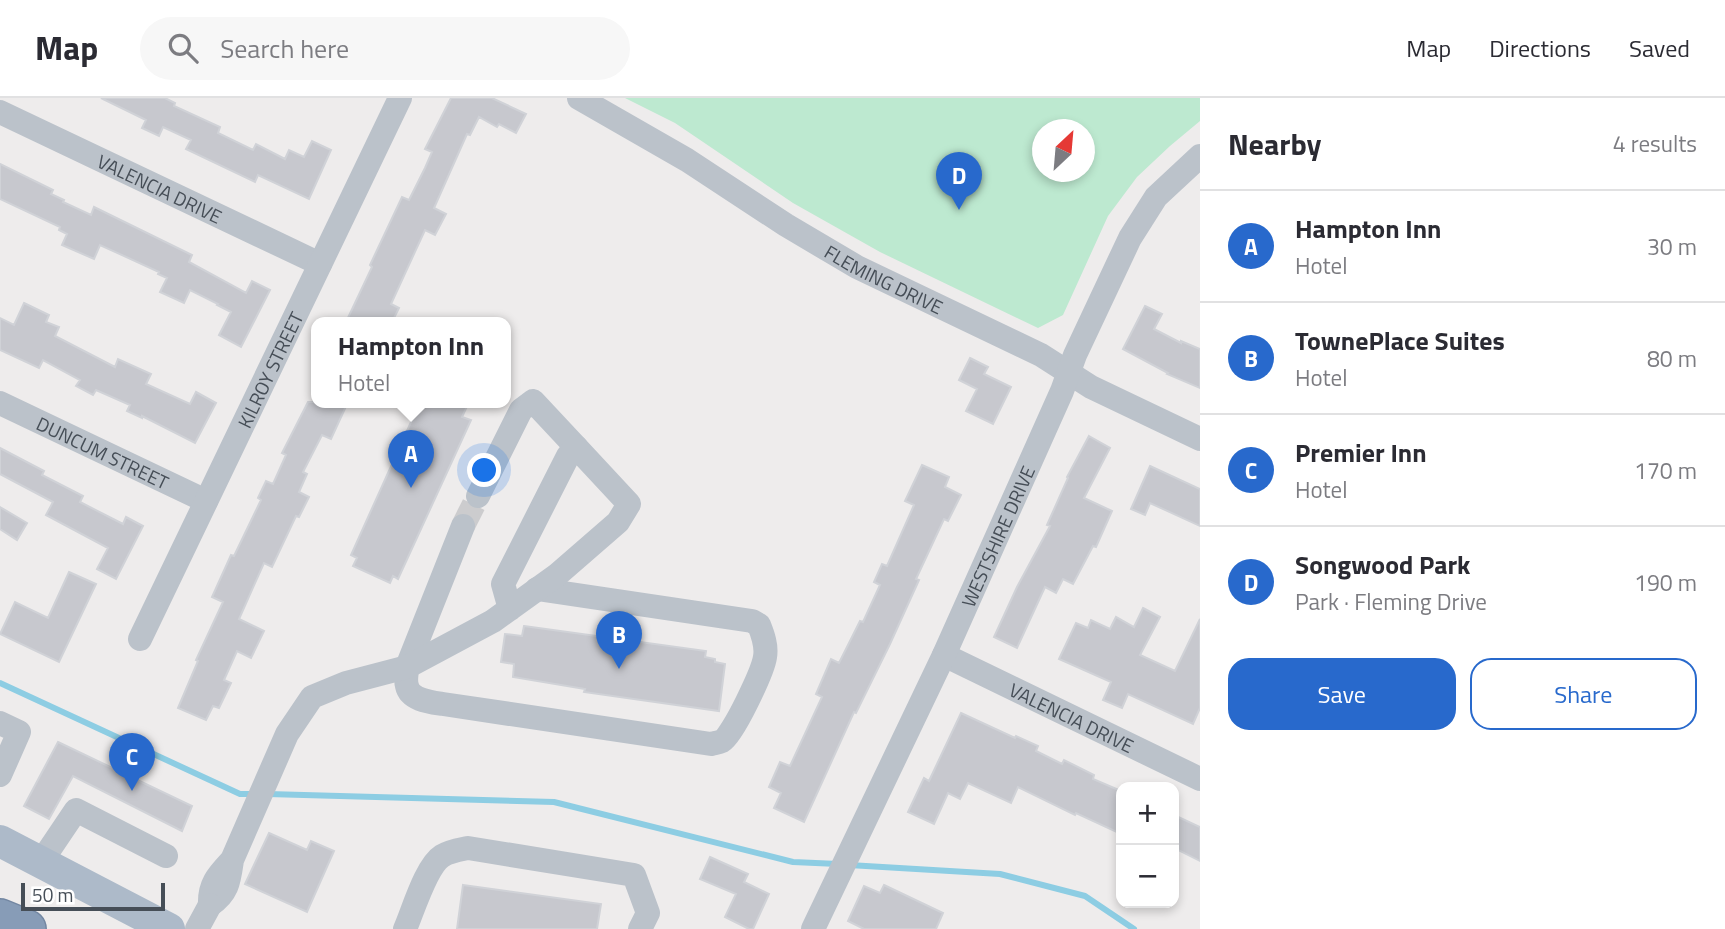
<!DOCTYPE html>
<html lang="en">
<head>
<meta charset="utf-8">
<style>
	:root { --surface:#fff; --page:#f7f7f7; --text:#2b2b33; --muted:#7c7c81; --line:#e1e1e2; --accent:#2869cc }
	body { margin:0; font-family:"Titillium Web",sans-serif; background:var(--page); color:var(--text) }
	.controls { position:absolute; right:21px; bottom:21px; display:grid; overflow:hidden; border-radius:14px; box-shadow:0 4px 10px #0003 }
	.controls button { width:63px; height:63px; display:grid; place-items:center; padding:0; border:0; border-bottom:2px solid var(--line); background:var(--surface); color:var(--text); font:35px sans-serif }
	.compass { position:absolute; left:1032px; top:21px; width:63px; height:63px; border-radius:50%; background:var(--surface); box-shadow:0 4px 10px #0003; rotate:26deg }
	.scale { position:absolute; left:21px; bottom:18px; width:144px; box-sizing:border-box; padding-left:7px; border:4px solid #464e57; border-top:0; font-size:19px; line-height:24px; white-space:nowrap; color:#464e57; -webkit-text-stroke:5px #fff; paint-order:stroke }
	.you { position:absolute; left:485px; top:373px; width:24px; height:24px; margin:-18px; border:5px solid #fff; border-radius:50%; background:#1a73e8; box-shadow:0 0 0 10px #1a73e833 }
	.badge { display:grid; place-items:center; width:46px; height:46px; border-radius:50%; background:var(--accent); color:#fff; font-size:23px; font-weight:700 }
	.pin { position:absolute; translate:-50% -58px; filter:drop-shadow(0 2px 4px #0008) }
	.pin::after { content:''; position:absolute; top:37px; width:24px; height:21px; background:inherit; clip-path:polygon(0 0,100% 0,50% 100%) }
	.popup { position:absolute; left:311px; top:219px; width:200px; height:91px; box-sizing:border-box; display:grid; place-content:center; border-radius:14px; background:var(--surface); filter:drop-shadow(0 2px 5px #0005); font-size:23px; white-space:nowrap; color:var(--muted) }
	.popup b { font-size:26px; color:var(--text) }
	.popup::after { content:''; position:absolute; left:50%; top:100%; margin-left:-14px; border:14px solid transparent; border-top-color:var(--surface) }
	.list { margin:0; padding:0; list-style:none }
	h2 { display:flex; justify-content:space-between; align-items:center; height:91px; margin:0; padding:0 28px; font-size:30px }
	h2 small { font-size:23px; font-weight:400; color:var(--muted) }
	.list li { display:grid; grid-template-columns:46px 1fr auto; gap:21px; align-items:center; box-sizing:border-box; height:112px; padding:0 28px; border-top:2px solid var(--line) }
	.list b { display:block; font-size:26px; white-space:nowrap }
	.list p { margin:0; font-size:23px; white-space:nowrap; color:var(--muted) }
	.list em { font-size:23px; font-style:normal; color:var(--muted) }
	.actions { display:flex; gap:14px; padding:21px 28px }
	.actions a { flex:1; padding:16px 0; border:2px solid var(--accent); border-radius:21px; text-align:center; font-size:24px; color:var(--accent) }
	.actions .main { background:var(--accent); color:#fff }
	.icon { flex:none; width:38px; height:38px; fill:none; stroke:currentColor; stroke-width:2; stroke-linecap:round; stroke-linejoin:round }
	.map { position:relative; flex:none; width:1200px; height:831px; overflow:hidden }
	header { display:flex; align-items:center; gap:42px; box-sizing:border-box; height:98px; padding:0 35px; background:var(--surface); border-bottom:2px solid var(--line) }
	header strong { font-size:33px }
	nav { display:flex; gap:38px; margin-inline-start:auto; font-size:24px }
	.search { width:490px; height:63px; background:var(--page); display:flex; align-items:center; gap:18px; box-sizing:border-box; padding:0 24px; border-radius:38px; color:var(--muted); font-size:26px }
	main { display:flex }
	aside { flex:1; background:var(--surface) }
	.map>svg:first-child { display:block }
	.green { fill:#bde9d0; fill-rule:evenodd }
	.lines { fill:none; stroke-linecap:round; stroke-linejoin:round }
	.stream { stroke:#8dcde3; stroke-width:6 }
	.building { fill:#c7c8ce; stroke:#d0d2d7; stroke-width:2 }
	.minor-tunnel { stroke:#ccccce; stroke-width:24; stroke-dasharray:24 12; stroke-linecap:butt }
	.highway-casing { stroke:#7387a2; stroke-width:40 }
	.minor { stroke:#bbc2ca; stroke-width:24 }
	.major { stroke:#adbac9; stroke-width:32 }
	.highway { stroke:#879cb7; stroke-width:37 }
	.labels { text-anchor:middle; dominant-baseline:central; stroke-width:6; stroke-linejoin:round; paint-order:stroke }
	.street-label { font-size:19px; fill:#464e57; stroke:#fff }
</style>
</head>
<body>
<header>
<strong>Map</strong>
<div class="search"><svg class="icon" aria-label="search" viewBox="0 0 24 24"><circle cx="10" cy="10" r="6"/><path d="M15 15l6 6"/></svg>Search here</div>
<nav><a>Map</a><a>Directions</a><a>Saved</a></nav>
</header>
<main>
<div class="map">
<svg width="1200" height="831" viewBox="0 0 1200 831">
	<rect width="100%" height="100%" fill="#eeecec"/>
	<path class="green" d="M625,0H1200V23L1170,48L1137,79L1108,118L1063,217L1038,230L880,154L793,105L675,25ZM1042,32H1084V74H1042Z"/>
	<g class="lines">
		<path class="stream" d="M0,585L240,696H254
			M268,696L554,704L793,764L838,766
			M849,767L1000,776L1085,798L1134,831"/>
	</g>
	<path class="building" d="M101,0H165L175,5L174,8L220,29L218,35L253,52L256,46L285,61L289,52L304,59L312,43L331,52L309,101L258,77L255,84L186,51L191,42L163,29L159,38L142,30L146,22Z
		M451,0H492L526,16L516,35L499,26L497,29L479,19L470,37L467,36L434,110L446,116L435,137L425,132L391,206L399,210L392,224H346L372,169L370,167L402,99L409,102L425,70L432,54L425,51Z
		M0,66L53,92L51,96L64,102L63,104L91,117L94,109L192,157L189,164L246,195L252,183L270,192L241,249L219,237L231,214L217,207L218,206L190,192L184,205L160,194L167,180L158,176L159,174L100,147L94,161L62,147L67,136L59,132L60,129L0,101Z
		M24,205L49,217L46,224L59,229L55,238L115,269L118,261L151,276L146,286L190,306L196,294L216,305L195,345L142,318V320L127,313L130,307L96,292L93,297L76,288L80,282L43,262L39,270L0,252V220L14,227Z
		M1145,208L1162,216L1154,231L1181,245V243L1200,251V290L1167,276L1168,275L1123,251Z
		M970,260L988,269L984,276L1011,289L993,326L966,313L977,291L959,282Z
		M308,304H348L331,341L322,337L303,374L307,376L299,394L309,399L299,419L296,418L272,469L264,465L239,521L264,533L251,560L237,553L224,582L231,585L219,610L213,608L206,622L178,610L198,563L196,562L223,504L212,499L231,457L234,458L261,402L258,400L266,383L273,386L286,357L282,355Z
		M420,304H469L462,319L471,322L398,481L393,478L390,485L353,468L357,460L351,457Z
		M1089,338L1110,350L1084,400L1112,413L1096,449L1093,448L1073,486L1063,481L1056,495L1045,489L1017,550L994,539L1017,489L1050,428L1047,427L1068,380L1067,379Z
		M0,350L44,373L42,377L83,398L80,404L123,426L126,419L143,428L116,481L97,471L108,450L46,417L53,404L0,376Z
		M922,367L949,379L945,389L961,397L948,423L944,421L916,481L919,482L890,546L856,615L854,614L804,724L774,710L781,695L769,689L780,664L790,668L822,599L816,596L831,561L839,565L860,523L863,524L880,487L874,484L882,466L887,468L914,407L905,403Z
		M1150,368L1200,391V428L1150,405L1145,417L1131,411Z
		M0,409L27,425L17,442L0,431Z
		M69,474L96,486L59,564L0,536L15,504L48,520Z
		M1143,510L1160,519L1140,557L1175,573L1200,521V610L1193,626L1128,596L1122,610L1103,602L1111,584L1059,561L1076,525L1088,530L1091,522L1110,531L1116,519L1134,529Z
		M524,528L706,553L705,559L715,561V564L725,566L719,613L584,594L585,591L513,579L514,566L501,564L505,536L522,538Z
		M961,615L1015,640L1016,638L1038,648L1036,653L1062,666L1064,662L1094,677L1093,681L1121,693V736L1076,715L1075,717L1018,689L1011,705L968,685L960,701L948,695L934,726L908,714L924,680L929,683Z
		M58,644L192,708L182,733L73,678L49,721L24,708Z
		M1174,717L1200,729V763L1174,750Z
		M269,735L307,752L311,743L334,753L307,814L245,786Z
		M710,759L748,776L744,784L769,796L753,831H749L725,819L736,796L700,781Z
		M463,787L601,806L597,831H457Z
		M884,787L943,815L936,831H864L848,823L864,788L880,795Z"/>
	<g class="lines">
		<path class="minor-tunnel" d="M463,428L478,398"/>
		<g class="highway-casing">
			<path id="highway" d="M0,820L27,831"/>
		</g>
		<g class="minor">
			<path id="s1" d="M579,0L687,62L786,127L857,169L1041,257L1091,289L1200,341"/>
			<path id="s2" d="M0,14L320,166"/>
			<path id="s3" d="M0,305L206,403"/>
			<path d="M478,398L521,312L533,303L576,349"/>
			<path d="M463,428L407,569C407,575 405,582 407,588C410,602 430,604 443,606L711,646C714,645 718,645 722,643C733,637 763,573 765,559C767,548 763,537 759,527L752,523L537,491"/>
			<path id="s4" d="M140,541L400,0"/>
			<path id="s5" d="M944,557L1200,681"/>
			<path d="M0,625L19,634L0,677"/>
			<path d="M232,762C218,777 209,786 210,807C228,795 229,783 232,762L287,636L312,599L346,585L407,569L493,523L557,477L618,424L629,406L576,349L568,358L503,486L510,511"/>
			<path d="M41,764L76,712L166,758"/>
			<path d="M197,831L210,807"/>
			<path d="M405,831C413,813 426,768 442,758C450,753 458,752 468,750L634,777L648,815L640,831"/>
			<path id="s6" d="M813,831L944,557L1062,293L1075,257L1130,140L1156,99L1200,58"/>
		</g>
		<path class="major" d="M0,743L169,831"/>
		<use href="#highway" class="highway"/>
	</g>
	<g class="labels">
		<g class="street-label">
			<text stroke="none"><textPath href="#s2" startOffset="177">VALENCIA DRIVE</textPath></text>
			<text stroke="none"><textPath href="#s1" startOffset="355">FLEMING DRIVE</textPath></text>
			<text stroke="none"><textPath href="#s4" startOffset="299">KILROY STREET</textPath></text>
			<text stroke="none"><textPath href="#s3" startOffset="114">DUNCUM STREET</textPath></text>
			<text stroke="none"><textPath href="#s6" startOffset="434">WESTSHIRE DRIVE</textPath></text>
			<text stroke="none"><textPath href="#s5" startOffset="142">VALENCIA DRIVE</textPath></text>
		</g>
	</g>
</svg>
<div class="controls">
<button>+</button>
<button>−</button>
</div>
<svg class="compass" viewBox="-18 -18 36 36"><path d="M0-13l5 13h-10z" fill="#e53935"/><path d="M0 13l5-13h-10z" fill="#7c7c81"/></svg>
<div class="scale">50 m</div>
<div class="you"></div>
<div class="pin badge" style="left:411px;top:390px">A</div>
<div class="popup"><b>Hampton Inn</b>Hotel</div>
<div class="pin badge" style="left:619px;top:571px">B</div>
<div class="pin badge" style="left:132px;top:693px">C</div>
<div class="pin badge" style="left:959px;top:112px">D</div>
</div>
<aside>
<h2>Nearby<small>4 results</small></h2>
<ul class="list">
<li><span class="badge">A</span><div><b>Hampton Inn</b><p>Hotel</p></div><em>30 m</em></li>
<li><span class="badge">B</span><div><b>TownePlace Suites</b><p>Hotel</p></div><em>80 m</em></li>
<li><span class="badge">C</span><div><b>Premier Inn</b><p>Hotel</p></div><em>170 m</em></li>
<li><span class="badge">D</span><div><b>Songwood Park</b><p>Park · Fleming Drive</p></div><em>190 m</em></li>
</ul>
<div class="actions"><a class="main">Save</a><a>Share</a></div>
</aside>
</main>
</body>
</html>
